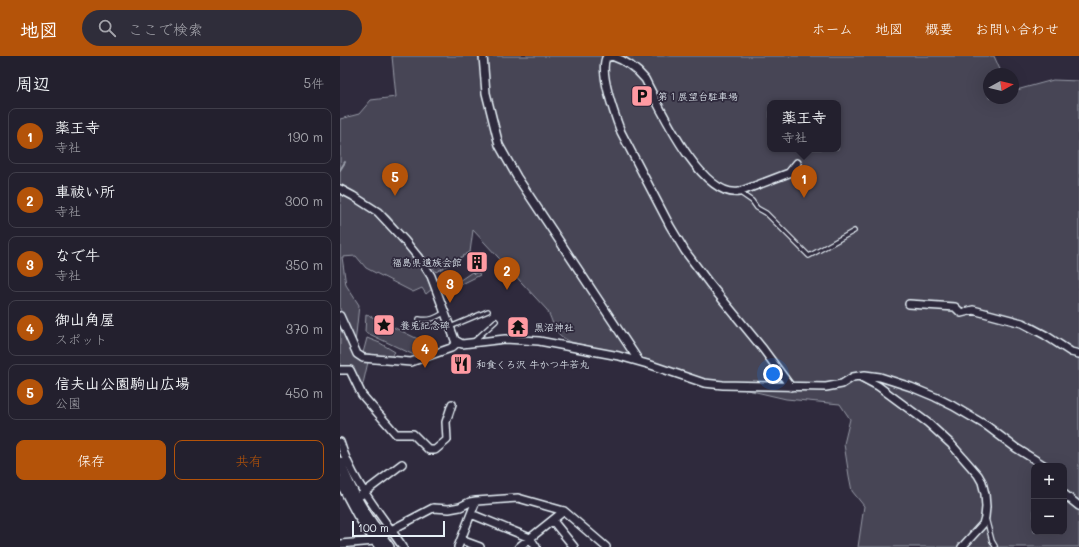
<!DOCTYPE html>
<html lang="ja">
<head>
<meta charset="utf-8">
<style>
	:root { --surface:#23202e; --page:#2f2d3a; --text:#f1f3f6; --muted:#a3a3aa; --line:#403e4a; --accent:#b45309 }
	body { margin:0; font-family:Mali,"Klee One",sans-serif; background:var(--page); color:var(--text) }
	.controls { position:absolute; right:12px; bottom:12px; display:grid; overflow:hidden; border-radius:8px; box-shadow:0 4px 16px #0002 }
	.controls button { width:36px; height:36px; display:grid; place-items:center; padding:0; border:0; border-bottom:1px solid var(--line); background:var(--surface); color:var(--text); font:20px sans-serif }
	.compass { position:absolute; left:643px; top:12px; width:36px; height:36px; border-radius:50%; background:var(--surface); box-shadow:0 4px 16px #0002; rotate:82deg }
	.scale { position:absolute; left:12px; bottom:10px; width:93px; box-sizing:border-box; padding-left:4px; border:2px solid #e8f1f8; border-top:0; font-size:11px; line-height:14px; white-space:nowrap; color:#e8f1f8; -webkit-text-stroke:3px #2f2a3d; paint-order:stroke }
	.you { position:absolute; left:433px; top:318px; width:14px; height:14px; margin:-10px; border:3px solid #fff; border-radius:50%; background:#1a73e8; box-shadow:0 0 0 6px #1a73e833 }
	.badge { display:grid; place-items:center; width:26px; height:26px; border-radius:50%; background:var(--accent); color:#fff; font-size:13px; font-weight:700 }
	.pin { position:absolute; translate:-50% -33px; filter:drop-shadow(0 1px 2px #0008) }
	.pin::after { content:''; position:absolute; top:21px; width:14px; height:12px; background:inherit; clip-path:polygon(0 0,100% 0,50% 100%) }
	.popup { position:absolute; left:427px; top:44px; width:74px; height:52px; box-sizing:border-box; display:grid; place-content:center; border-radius:8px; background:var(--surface); filter:drop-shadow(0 1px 3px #0005); font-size:13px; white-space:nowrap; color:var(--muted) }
	.popup b { font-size:15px; color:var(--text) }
	.popup::after { content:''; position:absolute; left:50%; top:100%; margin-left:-8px; border:8px solid transparent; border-top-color:var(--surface) }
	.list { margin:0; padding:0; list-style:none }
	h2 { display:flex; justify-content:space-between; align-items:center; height:52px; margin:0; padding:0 16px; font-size:17px }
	h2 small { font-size:13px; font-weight:400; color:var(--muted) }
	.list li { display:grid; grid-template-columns:26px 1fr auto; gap:12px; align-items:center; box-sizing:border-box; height:56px; margin:0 8px 8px; padding:0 8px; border:1px solid var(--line); border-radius:8px }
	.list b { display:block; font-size:15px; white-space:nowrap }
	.list p { margin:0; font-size:13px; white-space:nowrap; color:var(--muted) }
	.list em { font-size:13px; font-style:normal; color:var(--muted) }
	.actions { display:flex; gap:8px; padding:12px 16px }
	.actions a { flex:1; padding:9px 0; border:1px solid var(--accent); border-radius:8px; text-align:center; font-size:14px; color:var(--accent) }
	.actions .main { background:var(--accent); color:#fff }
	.icon { flex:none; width:22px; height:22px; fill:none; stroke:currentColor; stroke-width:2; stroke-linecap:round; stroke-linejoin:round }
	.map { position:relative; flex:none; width:739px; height:491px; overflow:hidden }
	header { display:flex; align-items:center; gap:24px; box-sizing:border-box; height:56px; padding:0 20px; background:var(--accent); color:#fff }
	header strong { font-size:19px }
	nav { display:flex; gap:22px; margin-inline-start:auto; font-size:14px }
	.search { width:280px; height:36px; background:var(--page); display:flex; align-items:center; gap:10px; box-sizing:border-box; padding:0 14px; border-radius:22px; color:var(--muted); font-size:15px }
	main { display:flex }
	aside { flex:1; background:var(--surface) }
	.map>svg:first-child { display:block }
	.green { fill:#464455; stroke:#979aa6; fill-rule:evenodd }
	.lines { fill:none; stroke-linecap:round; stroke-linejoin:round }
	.stream { stroke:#9c9fab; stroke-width:2 }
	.service-casing { stroke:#e8f1f8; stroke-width:6 }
	.minor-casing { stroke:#e8f1f8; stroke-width:10 }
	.tertiary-casing { stroke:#e8f1f8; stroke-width:12 }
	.service { stroke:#2f2a3d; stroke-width:3.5 }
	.minor { stroke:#2f2a3d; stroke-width:7 }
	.tertiary { stroke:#2f2a3d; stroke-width:9 }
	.labels { text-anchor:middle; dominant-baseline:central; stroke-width:3.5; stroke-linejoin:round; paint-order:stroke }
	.poi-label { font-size:10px; fill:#e8f1f8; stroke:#2f2a3d; text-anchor:start }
</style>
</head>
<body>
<header>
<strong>地図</strong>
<div class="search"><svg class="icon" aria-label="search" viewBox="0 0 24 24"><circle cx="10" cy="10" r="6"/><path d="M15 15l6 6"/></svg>ここで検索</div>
<nav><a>ホーム</a><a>地図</a><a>概要</a><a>お問い合わせ</a></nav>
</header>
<main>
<aside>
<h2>周辺<small>5件</small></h2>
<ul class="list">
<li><span class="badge">1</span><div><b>薬王寺</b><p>寺社</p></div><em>190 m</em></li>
<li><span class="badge">2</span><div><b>車祓い所</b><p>寺社</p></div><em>300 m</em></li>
<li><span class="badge">3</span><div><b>なで牛</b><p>寺社</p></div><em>350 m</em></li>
<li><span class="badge">4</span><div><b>御山角屋</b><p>スポット</p></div><em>370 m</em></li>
<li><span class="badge">5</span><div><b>信夫山公園駒山広場</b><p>公園</p></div><em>450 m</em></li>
</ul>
<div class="actions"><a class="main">保存</a><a>共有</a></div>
</aside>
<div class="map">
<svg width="739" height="491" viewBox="0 0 739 491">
	<rect width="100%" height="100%" fill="#2f2a3d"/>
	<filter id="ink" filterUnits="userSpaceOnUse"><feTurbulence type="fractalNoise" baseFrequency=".025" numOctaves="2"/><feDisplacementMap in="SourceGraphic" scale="8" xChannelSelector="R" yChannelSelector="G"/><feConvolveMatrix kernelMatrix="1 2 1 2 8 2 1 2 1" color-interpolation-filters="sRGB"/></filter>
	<g filter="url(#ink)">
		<path class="green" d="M52,0H654L662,18H649V42H673V35L713,24L739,25V491H518L524,450L512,435L509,420L504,388L510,363L500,348L446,343L352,321L311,306L231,286C211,276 216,271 207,254L133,174L130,196L96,216L86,203L72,188L49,160L27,144L0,130V63L19,58L31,44L56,41ZM430,47H498V93H430ZM694,410H724V476H694Z
			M0,139C31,149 63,184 81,210C86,217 88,225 92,233L86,238L82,232L73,236L26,212L16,200L2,201L6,229L19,249L15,288L0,253Z
			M132,216L134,218L138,216L140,219L116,231V227Z
			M26,258L80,284L74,299L25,276Z
			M0,268L21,304L28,306L22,332L11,312H0Z
			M27,282L40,287L55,296L50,302L23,297Z"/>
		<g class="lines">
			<path class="stream" d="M0,114L5,106"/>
			<g class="service-casing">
				<path id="service" d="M399,136L412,145L417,152L426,157L469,200L514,175
					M79,263C90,265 96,262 105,256
					M110,271L148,255
					M133,286L156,265
					M646,462L652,485L655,490"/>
			</g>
			<g class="minor-casing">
				<path id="minor" d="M143,0L146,37L159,89L177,121L299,305
					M272,0L266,2C259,17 275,60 281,76L330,170L345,195L369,227L423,293L451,331
					M272,0C286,5 296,12 305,23C320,52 361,142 399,136L449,117L457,107
					M0,133L13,140L38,156L65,185L82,206L91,220L115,284L122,288L165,283L199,285L279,300L311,309L364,327L383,329L486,331L502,328L513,321L525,319L540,321L571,331L595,341L613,350L647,370L676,392L705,410
					M569,248L615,251L621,257L633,254L682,267L705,279L731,296L739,298
					M0,260L17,298L23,302L71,306L111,292L118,286
					M0,314H10L22,339L56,378H73L89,394H95L107,384L106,366L112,348
					M519,320L538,330L588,367L611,388L638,419L642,426L645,438L646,451L645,461L643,468L622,491
					M0,386C12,426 40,457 63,491
					M724,438L739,450
					M21,439L62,408
					M131,458L190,482L196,491
					M213,465L234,491
					M121,484L140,491
					M0,488L35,485L51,474L93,452L109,453L120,451L130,446L136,445L178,442L224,455L266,491
					M118,491L136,445
					M179,491L224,455"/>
			</g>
			<g class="tertiary-casing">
				<path id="tertiary" d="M0,406C11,438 29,464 49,491
					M0,425L18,459L40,491"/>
			</g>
			<use href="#service" class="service"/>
			<use href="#minor" class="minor"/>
			<use href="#tertiary" class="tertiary"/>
		</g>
	</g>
	<defs>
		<g id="parking-square" transform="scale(1.15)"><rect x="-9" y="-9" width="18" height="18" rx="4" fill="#ff9aa2" stroke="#2f2a3d"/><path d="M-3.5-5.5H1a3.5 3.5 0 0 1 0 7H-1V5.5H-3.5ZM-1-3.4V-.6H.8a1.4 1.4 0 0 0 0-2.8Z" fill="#111"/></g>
		<g id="building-square" transform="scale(1.15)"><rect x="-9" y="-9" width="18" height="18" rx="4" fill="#ff9aa2" stroke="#2f2a3d"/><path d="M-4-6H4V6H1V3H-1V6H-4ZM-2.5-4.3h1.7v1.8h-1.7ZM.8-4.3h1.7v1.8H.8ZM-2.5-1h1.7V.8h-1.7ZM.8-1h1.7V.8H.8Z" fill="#111"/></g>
		<g id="sight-square" transform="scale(1.15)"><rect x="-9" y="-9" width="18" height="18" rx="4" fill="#ff9aa2" stroke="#2f2a3d"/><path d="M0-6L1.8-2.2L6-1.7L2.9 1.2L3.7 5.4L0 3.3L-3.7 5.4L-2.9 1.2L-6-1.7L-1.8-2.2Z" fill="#111"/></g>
		<g id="temple-square" transform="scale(1.15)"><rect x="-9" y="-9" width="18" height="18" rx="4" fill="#ff9aa2" stroke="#2f2a3d"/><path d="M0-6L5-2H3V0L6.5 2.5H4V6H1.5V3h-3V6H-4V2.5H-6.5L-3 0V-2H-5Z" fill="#111"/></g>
		<g id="restaurant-square" transform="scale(1.15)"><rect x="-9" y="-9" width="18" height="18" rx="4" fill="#ff9aa2" stroke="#2f2a3d"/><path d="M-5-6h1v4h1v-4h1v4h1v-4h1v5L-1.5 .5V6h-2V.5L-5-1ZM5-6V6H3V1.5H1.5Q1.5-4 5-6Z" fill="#111"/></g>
	</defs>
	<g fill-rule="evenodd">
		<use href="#parking-square" x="302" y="40"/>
		<use href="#building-square" x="137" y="206"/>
		<use href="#sight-square" x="44" y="269"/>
		<use href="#temple-square" x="178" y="271"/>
		<use href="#restaurant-square" x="121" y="308"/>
	</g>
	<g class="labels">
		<g class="poi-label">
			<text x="318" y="40">第１展望台駐車場</text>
			<text x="122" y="206" text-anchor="end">福島県遺族会館</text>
			<text x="60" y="269">養兎記念碑</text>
			<text x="194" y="271">黒沼神社</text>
			<text x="136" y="308">和食くろ沢 牛かつ牛若丸</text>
		</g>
	</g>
</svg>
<div class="controls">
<button>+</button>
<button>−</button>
</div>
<svg class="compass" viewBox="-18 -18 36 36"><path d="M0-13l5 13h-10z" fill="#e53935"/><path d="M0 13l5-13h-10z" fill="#a3a3aa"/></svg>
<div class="scale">100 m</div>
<div class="you"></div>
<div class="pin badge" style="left:464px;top:142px">1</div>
<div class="popup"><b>薬王寺</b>寺社</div>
<div class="pin badge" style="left:167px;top:234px">2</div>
<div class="pin badge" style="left:110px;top:247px">3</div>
<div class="pin badge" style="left:85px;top:312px">4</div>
<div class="pin badge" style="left:55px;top:140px">5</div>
</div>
</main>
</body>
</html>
